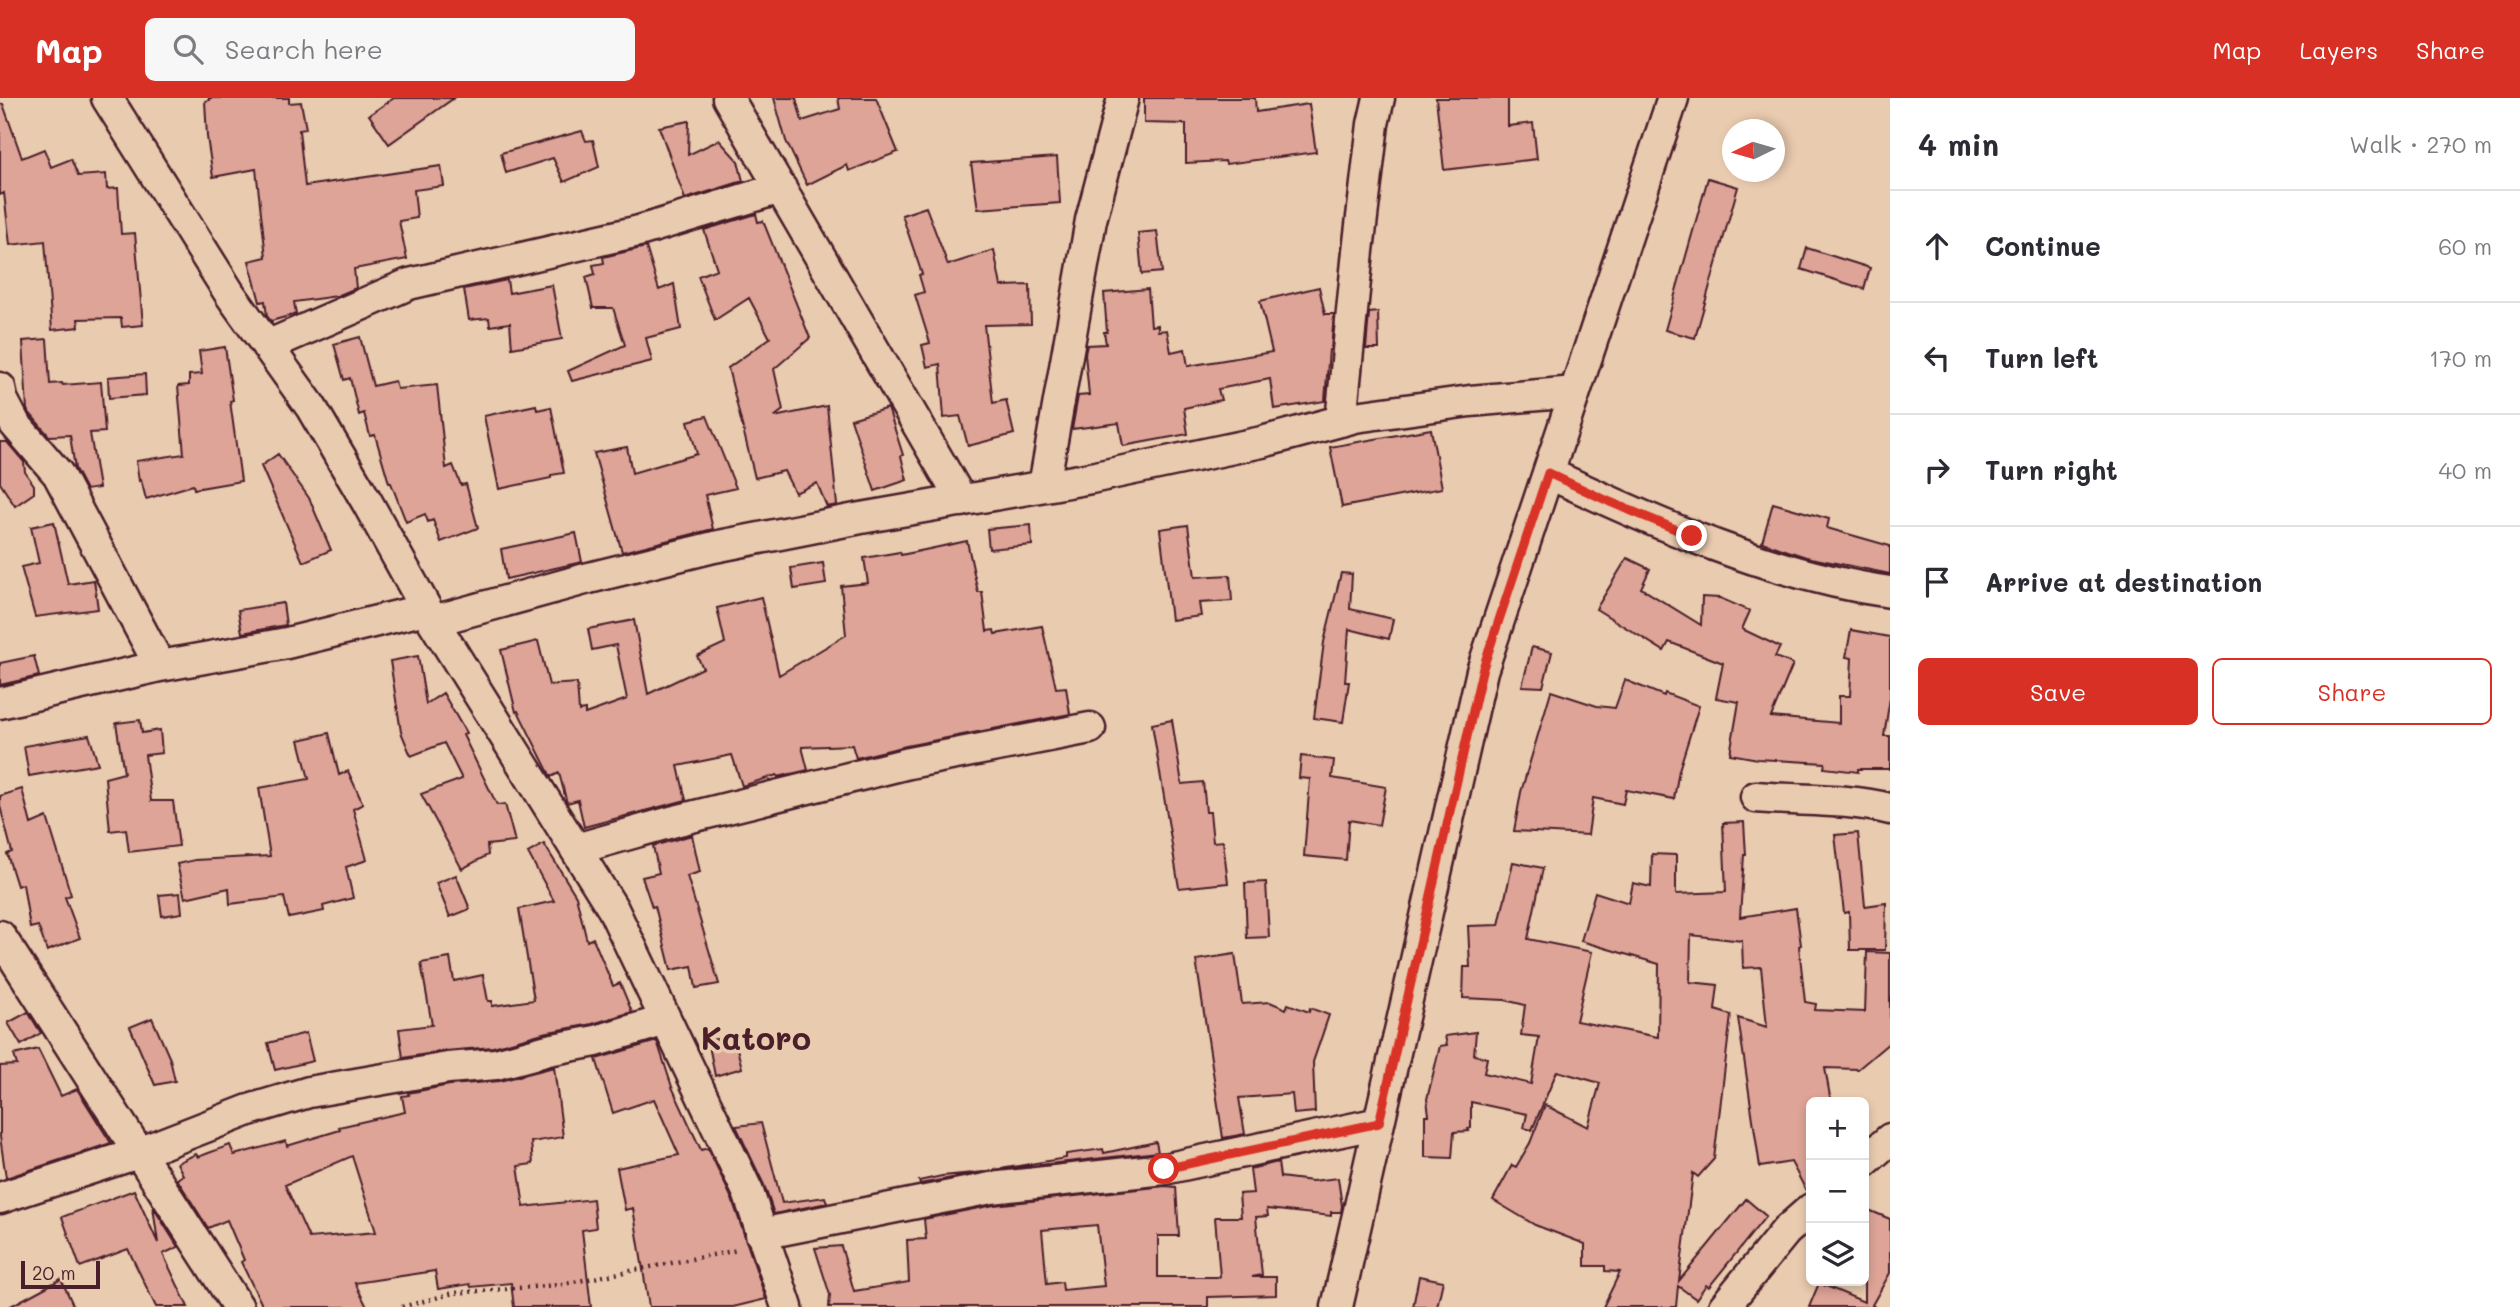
<!DOCTYPE html>
<html lang="en">
<head>
<meta charset="utf-8">
<style>
	:root { --surface:#fff; --page:#f7f7f7; --text:#2b2b33; --muted:#7c7c81; --line:#e1e1e2; --accent:#d93025 }
	body { margin:0; font-family:Mali,sans-serif; background:var(--page); color:var(--text) }
	.controls { position:absolute; right:21px; bottom:21px; display:grid; overflow:hidden; border-radius:10px; box-shadow:0 4px 10px #0003 }
	.controls button { width:63px; height:63px; display:grid; place-items:center; padding:0; border:0; border-bottom:2px solid var(--line); background:var(--surface); color:var(--text); font:35px sans-serif }
	.compass { position:absolute; left:1722px; top:21px; width:63px; height:63px; border-radius:50%; background:var(--surface); box-shadow:0 4px 10px #0003; rotate:265deg }
	.scale { position:absolute; left:21px; bottom:18px; width:79px; box-sizing:border-box; padding-left:7px; border:4px solid #4a1f2b; border-top:0; font-size:19px; line-height:24px; white-space:nowrap; color:#4a1f2b; -webkit-text-stroke:5px #e9cbaf; paint-order:stroke }
	.stop { position:absolute; width:21px; height:21px; margin:-16px; border:5px solid #d93025; border-radius:50%; background:#fff }
	.stop.end { background:#d93025; border-color:#fff; box-shadow:0 2px 7px #0008 }
	.list { margin:0; padding:0; list-style:none }
	h2 { display:flex; justify-content:space-between; align-items:center; height:91px; margin:0; padding:0 28px; font-size:30px }
	h2 small { font-size:23px; font-weight:400; color:var(--muted) }
	.list li { display:grid; grid-template-columns:46px 1fr auto; gap:21px; align-items:center; box-sizing:border-box; height:112px; padding:0 28px; border-top:2px solid var(--line) }
	.list b { display:block; font-size:26px; white-space:nowrap }
	.list em { font-size:23px; font-style:normal; color:var(--muted) }
	.actions { display:flex; gap:14px; padding:21px 28px }
	.actions a { flex:1; padding:16px 0; border:2px solid var(--accent); border-radius:10px; text-align:center; font-size:24px; color:var(--accent) }
	.actions .main { background:var(--accent); color:#fff }
	.icon { flex:none; width:38px; height:38px; fill:none; stroke:currentColor; stroke-width:2; stroke-linecap:round; stroke-linejoin:round }
	.map { position:relative; flex:none; width:1890px; height:1209px; overflow:hidden }
	header { display:flex; align-items:center; gap:42px; box-sizing:border-box; height:98px; padding:0 35px; background:var(--accent); color:#fff }
	header strong { font-size:33px }
	nav { display:flex; gap:38px; margin-inline-start:auto; font-size:24px }
	.search { width:490px; height:63px; background:var(--page); display:flex; align-items:center; gap:18px; box-sizing:border-box; padding:0 24px; border-radius:10px; color:var(--muted); font-size:26px }
	main { display:flex }
	aside { flex:1; background:var(--surface) }
	.map>svg:first-child { display:block }
	.building { fill:#dda497; stroke:#4a1f2b; stroke-width:2; fill-rule:evenodd }
	.lines { fill:none; stroke-linecap:round; stroke-linejoin:round }
	.minor-casing { stroke:#4a1f2b; stroke-width:35 }
	.path { stroke:#4a1f2b; stroke-width:4.5; stroke-dasharray:2 5; stroke-linecap:butt }
	.minor { stroke:#e9cbaf; stroke-width:30 }
	.route { stroke:#d93025; stroke-width:9 }
	.labels { text-anchor:middle; dominant-baseline:central; stroke-width:7; stroke-linejoin:round; paint-order:stroke }
	.district-label { font-size:32px; font-weight:bold; fill:#4a1f2b; stroke:#e9cbaf }
</style>
</head>
<body>
<header>
<strong>Map</strong>
<div class="search"><svg class="icon" aria-label="search" viewBox="0 0 24 24"><circle cx="10" cy="10" r="6"/><path d="M15 15l6 6"/></svg>Search here</div>
<nav><a>Map</a><a>Layers</a><a>Share</a></nav>
</header>
<main>
<div class="map">
<svg width="1890" height="1209" viewBox="0 0 1890 1209">
	<rect width="100%" height="100%" fill="#e9cbaf"/>
	<filter id="ink" filterUnits="userSpaceOnUse"><feTurbulence type="fractalNoise" baseFrequency=".0143" numOctaves="2"/><feDisplacementMap in="SourceGraphic" scale="14" xChannelSelector="R" yChannelSelector="G"/><feConvolveMatrix kernelMatrix="1 2 1 2 8 2 1 2 1" color-interpolation-filters="sRGB"/></filter>
	<g filter="url(#ink)">
		<path class="building" d="M209,0H289V5L301,4L306,31L299,32L305,88L441,68L444,88L414,92L417,120L399,123L407,161L354,171L356,190L337,198L294,204L296,216L271,223L267,218L265,203L260,204L249,163L266,159L256,71L213,79L207,39L205,3L209,2Z
			M394,0H454L389,46L369,17Z
			M774,0H796L802,23L840,11L838,0H876L898,54L849,73L847,67L807,87L786,43Z
			M1144,0H1255L1256,14L1309,6L1316,54L1226,66L1225,63L1186,65V26L1144,25Z
			M1436,0H1508V28L1533,25L1537,61L1444,72Z
			M0,6H3L22,60L44,51L51,69L71,61L78,78L106,76L107,91L118,90L121,136L135,135L143,227L122,229L121,220L78,221L79,229L52,232L45,143L10,147L4,95L0,97Z
			M689,23L688,57L719,42L738,63L743,83L685,101L659,29Z
			M582,33L586,43L593,42L599,69L564,84L553,60L506,75L501,55Z
			M1057,59L1060,105L978,111L971,65Z
			M1708,80L1738,89L1695,240L1665,232Z
			M926,109L948,167L994,152L1001,188L1030,187L1031,226L984,227L993,305L1006,302L1014,336L968,348L960,318L944,320L940,266L927,269L922,247L930,245L915,197L924,194L919,177L922,176L902,117Z
			M756,116L758,124L763,123L810,240L774,271L783,312L774,319L827,308L837,407L827,409L817,385L795,395L784,373L755,380L728,270L770,240L749,200L715,222L698,178L717,171L704,132Z
			M1157,133L1162,174L1142,176L1138,135Z
			M646,149L659,192L674,186L681,231L646,240L652,263L572,283L568,273L625,247L613,210H593L586,179L595,176L593,167L604,165L603,159Z
			M1807,150L1870,170L1864,191L1801,171Z
			M507,182L509,195L552,187L562,241L512,250L510,225L490,228L489,220L469,222L464,191Z
			M1319,189L1325,216H1334L1331,252H1329L1325,303L1274,311L1270,281L1218,291L1221,302L1184,310L1188,336L1123,348L1119,325L1072,331L1078,298L1089,297L1085,256L1087,247L1106,246L1104,234H1107L1104,195L1148,191L1151,228L1158,227V233L1167,232L1171,254L1185,251L1188,268L1272,254L1260,203Z
			M1378,214L1379,251H1366L1369,215Z
			M360,239L373,288L395,283L397,291L437,287L446,370L453,367L461,387L466,386L478,430L441,444L433,422L428,424L425,416L406,424L391,385H389L375,337L370,338L364,315L359,317L350,280L344,282L334,246Z
			M47,241L50,286L62,285L63,287L101,284L105,334L90,335L99,390L86,392L75,371L70,337L49,338L27,312L23,243Z
			M225,249L233,302L230,303L241,383L194,391L193,387L146,401L141,382L139,383L136,363L184,356L178,288L189,287V277L202,276L199,253Z
			M145,276L146,297L109,300L108,279Z
			M536,307L537,312L551,309L564,375L551,377V380L499,391L484,318Z
			M888,310L903,357L901,358L907,382L875,393L851,321Z
			M707,318L736,390L705,397L713,431L622,454L594,355L627,349L632,375L697,356L688,323Z
			M1431,331L1442,390L1342,409L1330,349Z
			M0,344H7L24,364L25,374L34,387V395L15,408L0,385Z
			M278,356L309,400L331,452L303,464L261,368Z
			M1773,405L1829,421L1827,430L1890,448V476L1806,459L1762,444Z
			M54,424L68,486L94,482L98,511L35,519L21,469L39,465L31,429Z
			M1031,427L1032,447L989,451L987,431Z
			M1188,427L1195,479L1230,477L1232,503L1199,505L1201,518L1171,522L1160,431Z
			M576,435L582,464L506,481L501,451Z
			M967,443L978,494H982L987,533L994,532L995,536L1042,528L1056,590L1066,589L1070,616L906,648L856,660L852,647L802,649L808,672L778,679L777,677L742,688L732,657L678,668L686,702L584,729L578,702L567,705L559,675L551,679L518,613L516,614L501,552L538,543L549,587L577,585L579,613L585,612V616L627,601L616,547L592,552L588,531L634,522L648,596L703,570L697,558L725,545L717,510L761,499L779,577L846,537L841,488L868,485L864,460L900,454L901,457Z
			M1627,460L1650,471L1641,490L1701,527L1702,499L1720,500L1750,513L1742,531L1780,549L1775,559L1793,566L1771,619L1839,625V598H1850L1852,560L1846,559L1851,532L1890,539V600L1884,638H1890V671H1858V674L1824,670L1825,665L1758,661L1730,656L1739,604L1716,600L1723,565L1669,544L1664,553L1596,511Z
			M823,465L826,486L794,491L791,470Z
			M1341,475L1352,476L1350,511L1393,521L1389,541L1349,531L1345,584H1349L1343,624L1314,620L1324,544Z
			M283,505L286,527L242,535L238,512Z
			M1532,549L1552,554L1543,589L1522,588Z
			M34,558L39,578L0,587V565Z
			M418,558L426,606L443,595L466,635L463,637L497,707L505,706L515,744L487,747L488,757L462,771L421,696L462,681L444,645L411,658L401,634L390,563Z
			M1625,582L1664,598L1665,595L1699,608L1679,672L1674,701L1626,692L1623,706L1593,700L1588,737L1514,733L1521,694L1551,593L1597,608L1615,610Z
			M140,622L142,635L160,632L162,655L145,657L151,703H173L179,748L129,754L126,731L110,733L105,680L124,675L116,625Z
			M1172,622L1182,686L1203,684L1206,714H1210L1213,744L1223,743L1228,785L1179,790L1152,626Z
			M329,635L339,677L348,673L363,706L353,711L367,762L346,769L353,800L323,808L324,813L289,820L284,799L230,806L229,790L185,800L177,766L195,762L270,758L259,690L309,681L299,642Z
			M89,637L98,666L29,678L24,648Z
			M1301,658L1334,662L1332,680L1386,689L1379,727L1349,722L1346,762L1304,758L1310,681L1299,680Z
			M22,691L31,726L47,719L71,797L65,799L80,840L47,853L38,828L30,830L23,786L17,788L7,756L12,754L0,708V698Z
			M1744,724L1746,757H1744L1740,819L1796,810L1801,847L1799,848L1805,904L1816,906L1815,912L1865,914L1867,854L1890,855V944L1858,971L1825,970L1831,1004H1811V1094H1807L1791,1064L1760,1069L1738,920L1767,929L1761,869L1743,870L1742,843L1691,837L1690,884L1718,887L1715,912L1731,917L1714,1061L1698,1079L1693,1075L1679,1183L1746,1101L1766,1118L1709,1189L1706,1187L1696,1201L1678,1188L1676,1209H1603L1620,1174L1605,1173V1168H1585V1146L1535,1127L1493,1102L1512,1067L1516,1069L1530,1045L1545,1007L1588,1029L1600,985L1557,973L1532,1032L1524,1030L1527,1016L1471,1004V1030L1468,1031L1469,1033L1454,1034L1452,1060L1425,1059V1017H1429L1427,1001L1440,948L1447,947L1445,938L1476,934L1474,957L1487,960L1484,975L1531,986L1539,939L1521,937L1525,907L1505,902L1463,900L1464,869H1470L1468,828L1499,827L1513,764L1543,770L1528,841L1592,854L1576,923L1658,939L1659,866L1581,843L1595,794L1629,805L1633,785L1651,789L1652,756L1676,757V796L1726,794L1723,725Z
			M1858,735L1865,808L1886,805L1885,852H1850L1849,814L1844,815L1835,737Z
			M692,737L700,774L687,778L719,886L696,890L692,868L671,872L655,808L652,809L642,779L659,775L653,748Z
			M544,746L576,798L587,843L593,840L613,888L620,885L632,914L592,926L543,935L493,949L445,953L403,960L399,931L432,927L421,865L450,860L454,883L483,877L488,903H492V908L534,902L519,811L554,803L528,755Z
			M456,777L470,811L450,819L436,785Z
			M1266,784L1269,839L1247,840L1245,785Z
			M180,795L182,815L162,818L159,797Z
			M1235,856L1242,906L1270,904L1286,911L1288,906L1309,914L1310,910L1329,917L1313,964L1315,1014L1294,1016L1292,996L1239,1000L1245,1036L1223,1040L1196,862Z
			M28,914L41,935L21,947L8,925Z
			M152,920L170,961L175,983L155,987L130,929Z
			M306,935L313,963L275,972L268,945Z
			M734,939L742,970L715,978L708,942Z
			M657,943L672,989L701,1052L708,1050L732,1101L766,1201L733,1209H649L633,1110L625,1112L617,1070L679,1057L654,1001L613,1015L596,961Z
			M38,951L61,998L77,991L111,1045L6,1080L0,1039V968L17,967L14,957Z
			M554,969L563,1039L531,1044L533,1066L518,1068L524,1109L593,1101L596,1130L582,1132L591,1209H514L511,1185L471,1189L470,1186L438,1191L435,1173L355,1185L367,1209H263L241,1164L244,1162L227,1122L208,1130L177,1081L183,1077L177,1065L196,1056L198,1059L230,1047L234,1057L286,1043L287,1048L340,1032L339,1029L405,1014L402,998L409,997L408,995L450,987L500,983ZM352,1058L376,1134L309,1140L285,1087Z
			M761,1025L782,1105L825,1099L827,1105L774,1116L764,1087L736,1028Z
			M1156,1044L1158,1054L994,1072L1066,1060V1056L1103,1051L1104,1055Z
			M1278,1064L1280,1079L1312,1083L1338,1080L1342,1108L1341,1114H1331V1118L1267,1111L1268,1118L1256,1119L1262,1177L1252,1179H1276V1197L1208,1199V1209H829L830,1197L815,1150L841,1148L854,1193L909,1184L907,1142L926,1141L924,1121L994,1107L1165,1088L1176,1089L1179,1138H1158V1179H1220L1215,1119H1241L1239,1096L1253,1095L1250,1071ZM1097,1127L1104,1188L1063,1192L1062,1184L1047,1186L1042,1132Z
			M984,1074L920,1086L919,1083L942,1078Z
			M134,1092L158,1145L153,1109L178,1149L163,1156L188,1209H156L128,1151L80,1169L62,1119Z
			M1864,1110L1890,1121V1175L1872,1207L1875,1209H1809L1819,1185L1864,1204Z
			M1419,1178L1443,1183L1437,1209H1413Z
			M61,1181L74,1209H9Z"/>
		<g class="lines">
			<g class="minor-casing">
				<path id="minor" d="M107,0L230,196L311,309L367,404L433,523L613,811L748,1094L787,1209
					M728,0L962,403
					M267,248L409,186L639,133L781,90
					M0,290L2,301L15,326L58,376L160,568
					M1341,323L1358,153L1373,26L1379,0
					M1548,375C1656,426 1771,477 1890,494
					M1044,388L1091,122L1123,0
					M433,523L589,480L714,449L861,420L1091,380L1262,344L1355,319L1470,303L1575,294
					M0,605L160,568L287,545L426,511
					M1756,699C1801,703 1846,700 1890,711
					M576,751L675,723L909,665L1090,630
					M0,838L238,1209
					M1864,1064L1890,1041
					M0,1100L141,1054L249,1012L309,994L448,970L496,966L548,952L596,943L666,922
					M761,1136L991,1090L1164,1071L1379,1025
					M1337,1209L1482,573L1673,0
					M1724,1209L1786,1133L1811,1111"/>
			</g>
			<path class="path" d="M402,1209L454,1195L558,1187L738,1152"/>
			<use href="#minor" class="minor"/>
		</g>
	</g>
	<g class="lines" filter="url(#ink)">
		<path class="route" d="M1164,1071L1379,1025L1482,573L1548,375L1610,404L1692,438"/>
	</g>
	<g class="labels">
		<g class="district-label">
			<text x="756" y="939">Katoro</text>
		</g>
	</g>
</svg>
<div class="controls">
<button>+</button>
<button>−</button>
<button><svg class="icon" aria-label="layers" viewBox="0 0 24 24"><path d="M12 4l9 5-9 5-9-5zM3 14l9 5 9-5"/></svg></button>
</div>
<svg class="compass" viewBox="-18 -18 36 36"><path d="M0-13l5 13h-10z" fill="#e53935"/><path d="M0 13l5-13h-10z" fill="#7c7c81"/></svg>
<div class="scale">20 m</div>
<div class="stop" style="left:1164px;top:1071px"></div>
<div class="stop end" style="left:1692px;top:438px"></div>
</div>
<aside>
<h2>4 min<small>Walk · 270 m</small></h2>
<ul class="list">
<li><svg class="icon" aria-label="ahead" viewBox="0 0 24 24"><path d="M12 20V5M6 11l6-6 6 6"/></svg><div><b>Continue</b></div><em>60 m</em></li>
<li><svg class="icon" aria-label="left" viewBox="0 0 24 24"><path d="M17 20v-9H6M10 6l-5 5 5 5"/></svg><div><b>Turn left</b></div><em>170 m</em></li>
<li><svg class="icon" aria-label="right" viewBox="0 0 24 24"><path d="M7 20v-9h11M14 6l5 5-5 5"/></svg><div><b>Turn right</b></div><em>40 m</em></li>
<li><svg class="icon" aria-label="arrive" viewBox="0 0 24 24"><path d="M6 21V4h12l-3 4 3 4H6"/></svg><div><b>Arrive at destination</b></div></li>
</ul>
<div class="actions"><a class="main">Save</a><a>Share</a></div>
</aside>
</main>
</body>
</html>
